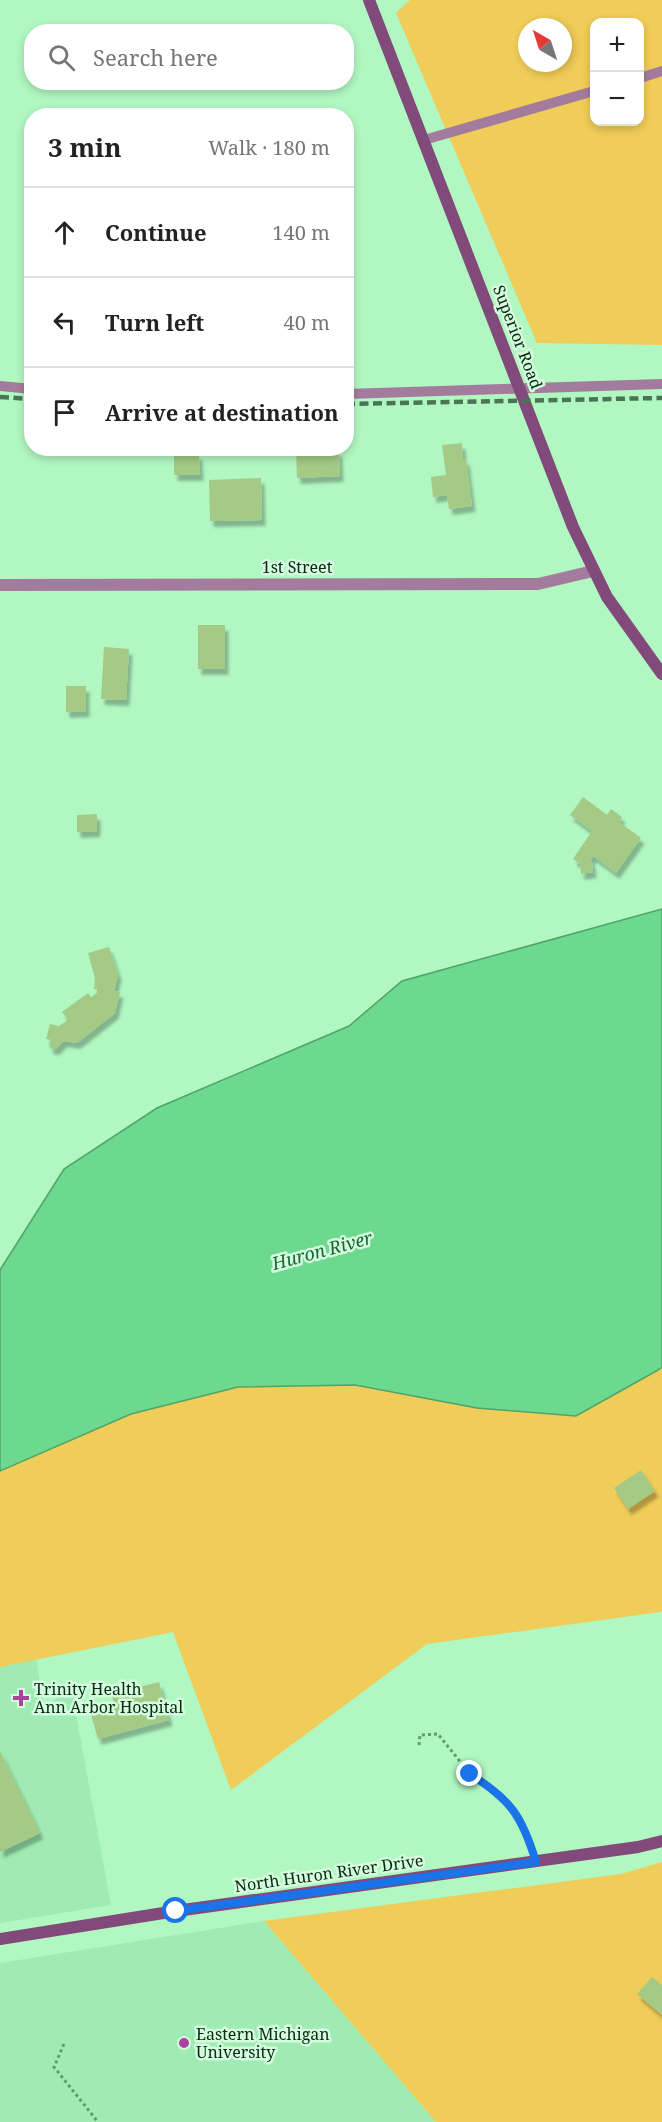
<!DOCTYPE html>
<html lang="en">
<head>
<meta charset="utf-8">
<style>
	:root { --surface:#fff; --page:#f2f2f2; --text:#222; --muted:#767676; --line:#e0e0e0 }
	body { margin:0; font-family:"Noto Serif",serif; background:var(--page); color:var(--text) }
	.controls { position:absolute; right:18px; top:18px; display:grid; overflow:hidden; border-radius:12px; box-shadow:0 3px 9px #0003 }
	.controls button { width:54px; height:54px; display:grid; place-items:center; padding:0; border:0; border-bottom:2px solid var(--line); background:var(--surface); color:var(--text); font:30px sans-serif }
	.compass { position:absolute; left:518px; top:18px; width:54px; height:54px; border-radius:50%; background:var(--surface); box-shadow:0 3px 9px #0003; rotate:321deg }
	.stop { position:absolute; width:18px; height:18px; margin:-14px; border:4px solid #1a73e8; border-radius:50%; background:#fff }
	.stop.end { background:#1a73e8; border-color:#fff; box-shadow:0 2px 6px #0008 }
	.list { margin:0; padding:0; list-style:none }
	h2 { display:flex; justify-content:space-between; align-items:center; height:78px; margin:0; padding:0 24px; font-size:26px }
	h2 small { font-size:20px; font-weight:400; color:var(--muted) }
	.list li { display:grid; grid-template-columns:39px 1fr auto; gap:18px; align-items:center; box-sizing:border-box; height:90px; padding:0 24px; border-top:2px solid var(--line) }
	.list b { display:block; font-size:22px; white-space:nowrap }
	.list em { font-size:20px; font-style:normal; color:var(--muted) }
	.icon { flex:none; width:33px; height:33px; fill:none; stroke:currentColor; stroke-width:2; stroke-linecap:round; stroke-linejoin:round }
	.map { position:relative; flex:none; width:662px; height:2122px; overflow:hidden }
	.search { position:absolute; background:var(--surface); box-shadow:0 3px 9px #0003; left:24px; top:24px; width:330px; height:66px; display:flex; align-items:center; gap:15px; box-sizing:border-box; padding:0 21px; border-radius:24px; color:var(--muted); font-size:22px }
	.panel { position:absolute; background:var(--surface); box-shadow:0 3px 9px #0003; left:24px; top:108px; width:330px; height:348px; border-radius:24px }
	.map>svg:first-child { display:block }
	.built { fill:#9febb3 }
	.green { fill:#f0cc58; fill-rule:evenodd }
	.water { fill:#6cd98e; stroke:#4fa469; stroke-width:1.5 }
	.building { fill:#a4ca86; filter:url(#shadow) }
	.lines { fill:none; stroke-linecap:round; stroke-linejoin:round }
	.path { stroke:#659973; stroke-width:3; stroke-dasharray:3 3; stroke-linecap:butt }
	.service { stroke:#a37c9d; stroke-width:10 }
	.minor { stroke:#a37c9d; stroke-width:12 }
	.secondary { stroke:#814a7a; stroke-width:12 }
	.rail { stroke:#497555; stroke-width:4.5; stroke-dasharray:9 4.5; stroke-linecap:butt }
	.route { stroke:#1a73e8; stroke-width:8 }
	.poi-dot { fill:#ac41a2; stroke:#d4fddd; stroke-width:2 }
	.labels { text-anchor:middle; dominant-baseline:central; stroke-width:5; stroke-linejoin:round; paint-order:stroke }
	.street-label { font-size:16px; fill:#0a2714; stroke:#d4fddd }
	.poi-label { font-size:16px; fill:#0a2714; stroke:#d4fddd; text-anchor:start }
	.water-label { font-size:18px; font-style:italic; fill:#156434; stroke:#d4fddd }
</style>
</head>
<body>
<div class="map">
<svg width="662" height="2122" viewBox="0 0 662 2122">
	<defs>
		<filter id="shadow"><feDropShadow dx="3.5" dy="6" stdDeviation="1.5" flood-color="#0004"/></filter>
	</defs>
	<rect width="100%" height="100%" fill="#b1f7c2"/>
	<path class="built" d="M6,1469L44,1708L71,1687L111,1905L0,1923V1471Z
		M264,1921L436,2122H0V1963Z"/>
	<path class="green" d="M410,0H662V345L537,343L396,13ZM594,22H640V122H594ZM527,27H563V63H527Z
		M662,1367V1611L660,1612L427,1644L231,1790L173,1632L0,1667V1471L131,1414L238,1387L355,1385L477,1408L576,1416Z
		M662,1862V2122H436L264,1921L621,1874Z"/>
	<path class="water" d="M662,909V1367L658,1370L576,1416L477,1408L355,1385L238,1387L131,1414L0,1471V1270L64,1169L157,1108L349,1026L402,981Z"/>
	<path class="building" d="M462,443L463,460L466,459L472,506L449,509L447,495L433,497L431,477L446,475L442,445Z
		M339,451L340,476L297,478L296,453Z
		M199,454L200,475H174V455Z
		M261,478L262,520L210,521L209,480Z
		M198,625H225V669H198Z
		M104,647L129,649L126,700L101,699Z
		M66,686H86V711L66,712Z
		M583,797L607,815L611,809L622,817L619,822L641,838L616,873L593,856L590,861L592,862L593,872L581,874L580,864L573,859L592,831L570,815Z
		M97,814V831L77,832V815Z
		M109,947L118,975L114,991L120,992L115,1013L77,1043L64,1041L56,1049H52L49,1046L51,1040L46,1039L50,1024L59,1026L68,1020L62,1012L88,993L91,997L97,993V989H94L95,978L88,953Z
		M641,1470L655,1491L628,1509L614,1488Z
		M159,1682L169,1720L98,1739L90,1711L114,1705L112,1694Z
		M0,1751L40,1833L0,1852Z
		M652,1977L662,1985V2015L637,1994Z"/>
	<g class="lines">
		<path class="path" d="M419,1745L420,1735L438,1734L470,1774L488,1786L511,1806L527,1831L532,1849
			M64,2044L54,2067L98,2122"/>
		<path class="service" d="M640,78L662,71
			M424,140L594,91
			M0,386L32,389
			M346,394L662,384"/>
		<path class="minor" d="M0,585L538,584L593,571"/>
		<path class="secondary" d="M369,0L573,527L607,597L662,674
			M0,1939L176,1911L638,1847L662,1841"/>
		<path class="rail" d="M0,397L32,399
			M346,404L662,398"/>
	</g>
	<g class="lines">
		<path class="route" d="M176,1911L536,1862C522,1816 511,1800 470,1774"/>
	</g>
	<g class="poi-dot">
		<path d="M18 1689h6v6h6v6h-6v6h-6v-6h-6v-6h6z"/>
		<circle cx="184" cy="2043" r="6"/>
	</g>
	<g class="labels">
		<g class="street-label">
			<text transform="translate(518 337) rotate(69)">Superior Road</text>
			<text x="297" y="567">1st Street</text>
			<text transform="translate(329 1873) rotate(-8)">North Huron River Drive</text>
		</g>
		<g class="poi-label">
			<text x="34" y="1689">Trinity Health<tspan x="34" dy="18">Ann Arbor Hospital</tspan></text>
			<text x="196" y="2034">Eastern Michigan<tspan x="196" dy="18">University</tspan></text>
		</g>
		<g class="water-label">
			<text transform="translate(322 1250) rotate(-15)">Huron River</text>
		</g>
	</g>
</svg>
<div class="controls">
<button>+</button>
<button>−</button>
</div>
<svg class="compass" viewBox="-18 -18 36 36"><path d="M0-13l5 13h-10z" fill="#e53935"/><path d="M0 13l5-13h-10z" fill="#767676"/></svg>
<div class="stop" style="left:176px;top:1911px"></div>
<div class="stop end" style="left:470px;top:1774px"></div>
<div class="search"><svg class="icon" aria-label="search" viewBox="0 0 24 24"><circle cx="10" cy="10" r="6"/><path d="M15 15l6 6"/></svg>Search here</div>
<section class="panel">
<h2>3 min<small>Walk · 180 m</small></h2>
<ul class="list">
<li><svg class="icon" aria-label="ahead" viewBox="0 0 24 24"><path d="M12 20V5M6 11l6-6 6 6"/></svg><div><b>Continue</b></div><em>140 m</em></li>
<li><svg class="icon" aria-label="left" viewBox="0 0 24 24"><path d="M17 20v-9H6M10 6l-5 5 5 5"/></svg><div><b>Turn left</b></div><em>40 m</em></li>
<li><svg class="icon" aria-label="arrive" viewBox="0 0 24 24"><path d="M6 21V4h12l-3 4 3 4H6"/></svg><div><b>Arrive at destination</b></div></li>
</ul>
</section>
</div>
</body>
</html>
